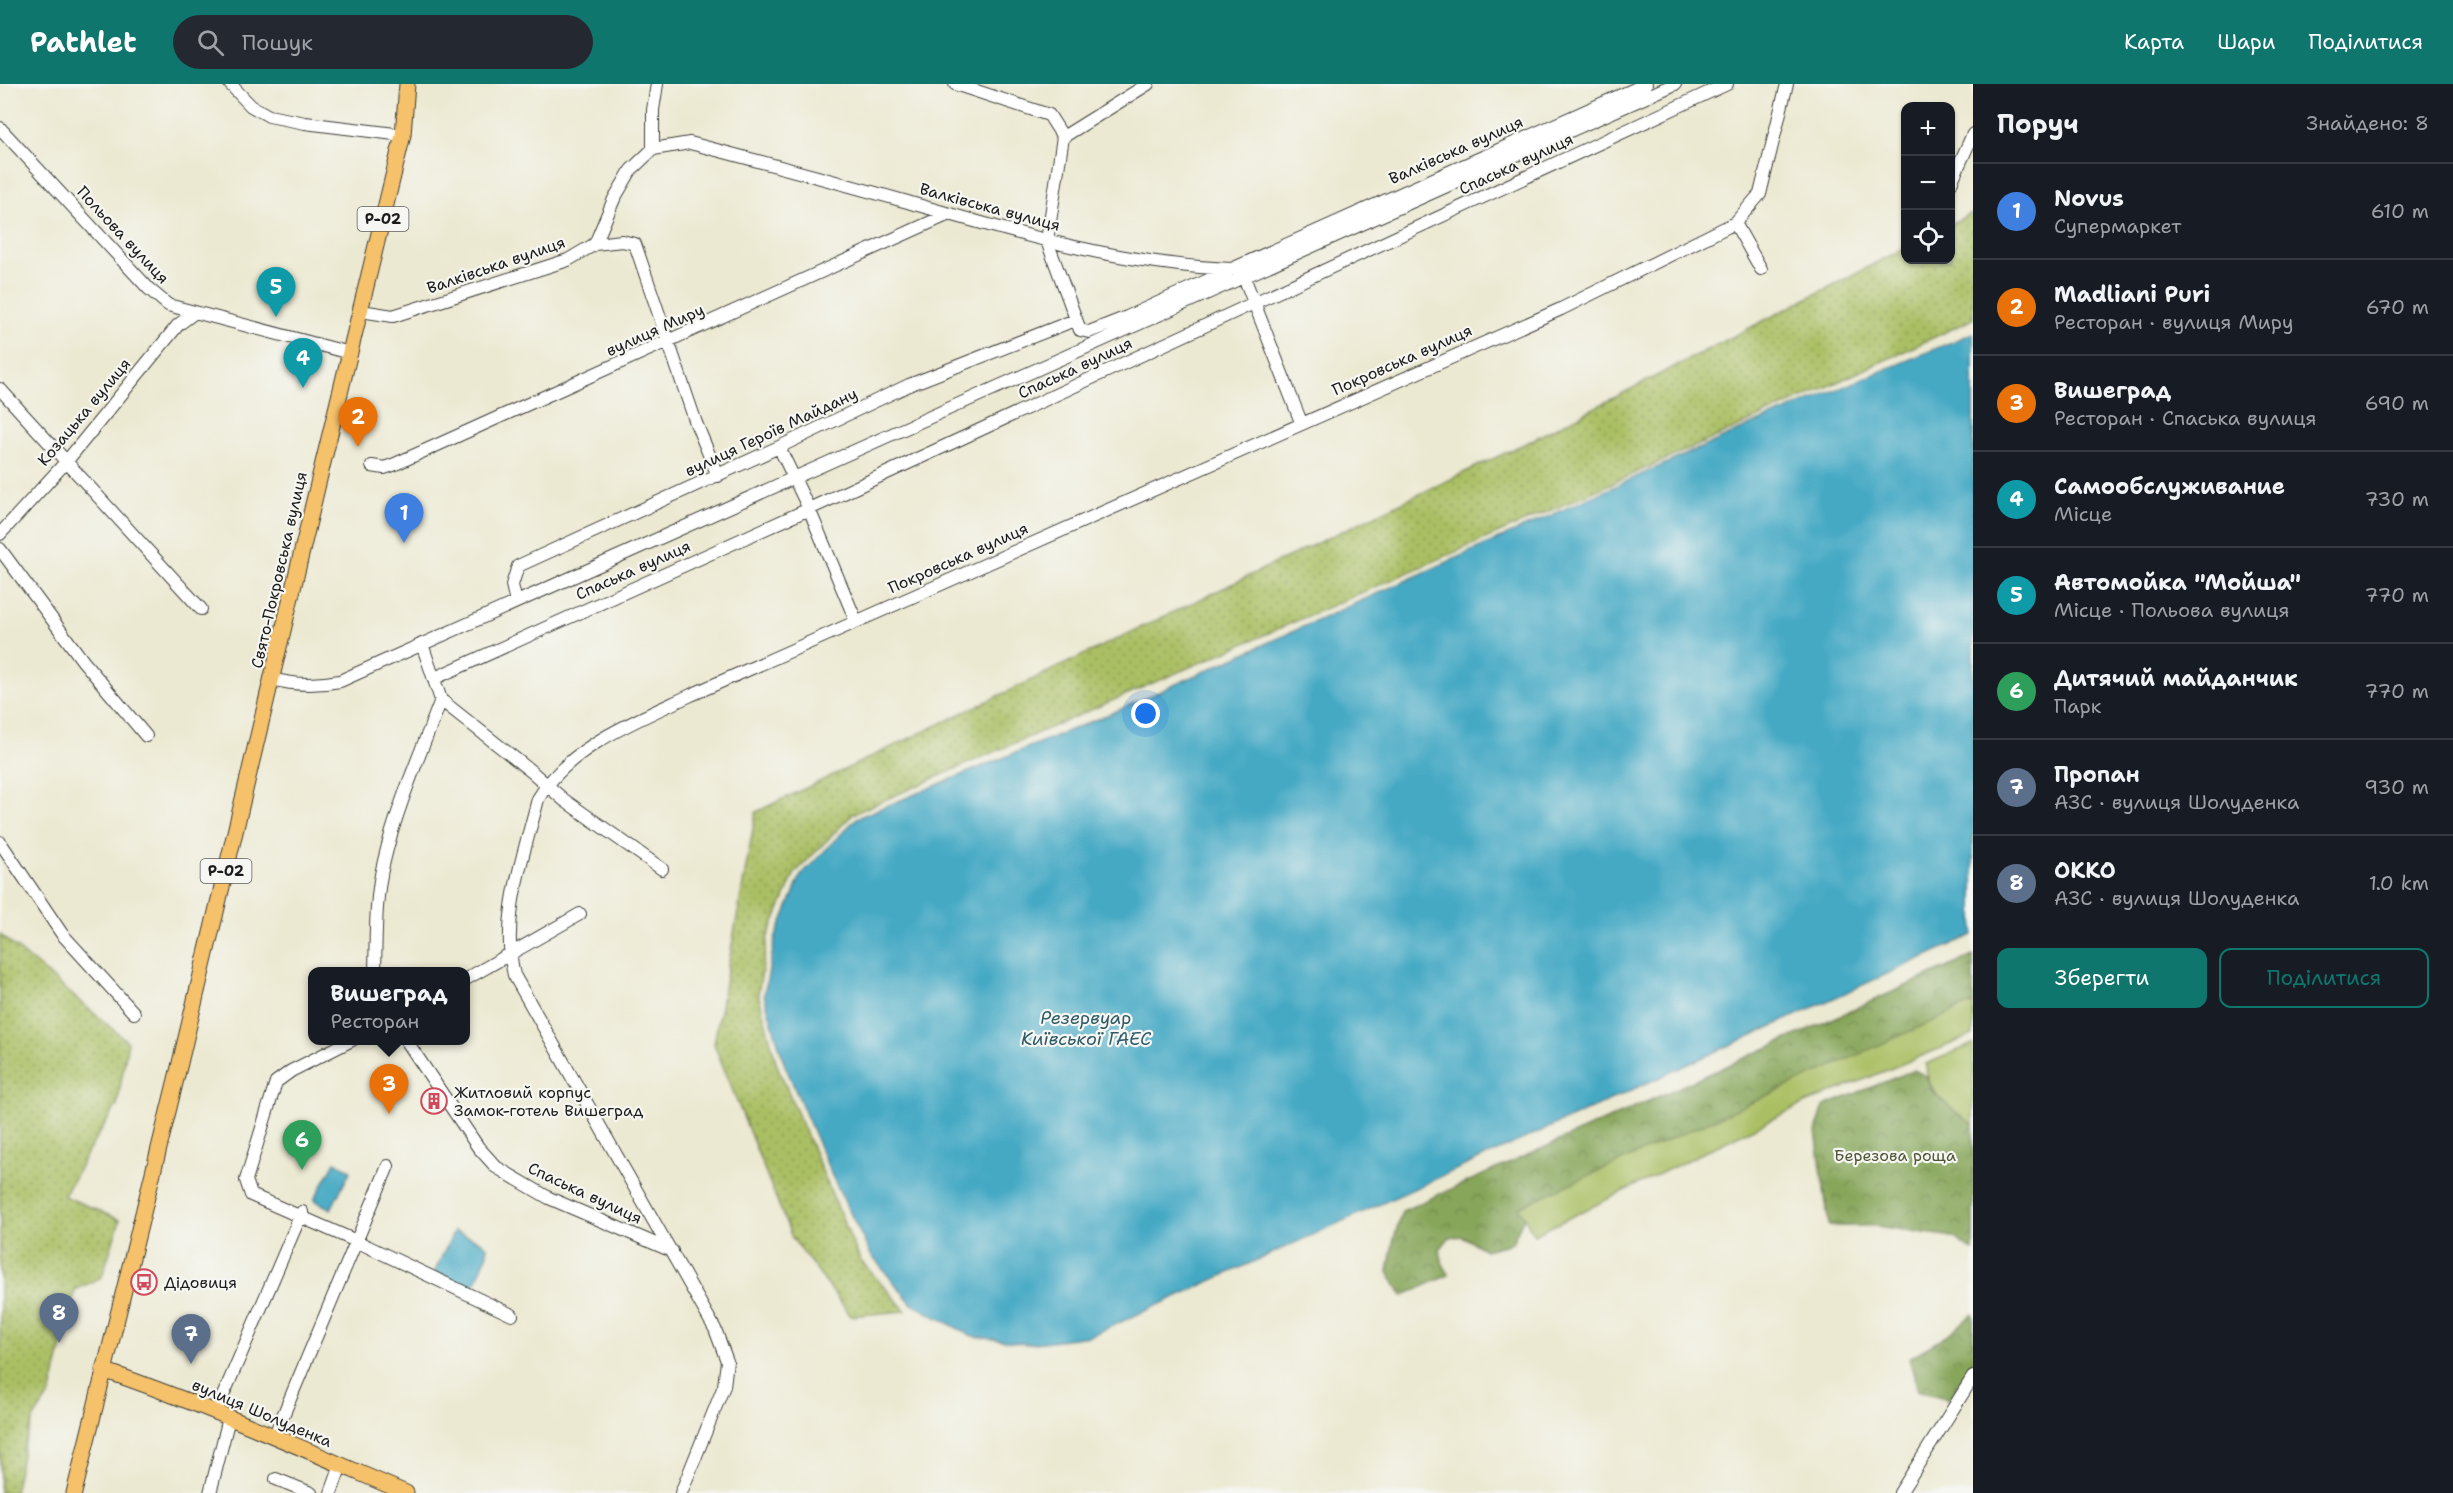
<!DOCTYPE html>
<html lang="uk">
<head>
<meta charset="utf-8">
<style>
	:root { --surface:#171b24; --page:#242831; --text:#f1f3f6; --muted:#9ea1a6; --line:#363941; --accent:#0f766e }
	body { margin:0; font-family:"Shantell Sans",sans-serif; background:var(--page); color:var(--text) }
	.controls { position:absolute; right:18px; top:18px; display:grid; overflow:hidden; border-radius:12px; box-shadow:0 2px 4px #0004 }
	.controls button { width:54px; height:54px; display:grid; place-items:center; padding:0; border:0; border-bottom:2px solid var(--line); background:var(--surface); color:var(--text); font:30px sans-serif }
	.you { position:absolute; left:1146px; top:630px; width:21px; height:21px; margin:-15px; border:4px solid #fff; border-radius:50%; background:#1a73e8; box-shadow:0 0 0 9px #1a73e833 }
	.badge { display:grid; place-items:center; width:39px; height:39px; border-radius:50%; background:var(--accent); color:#fff; font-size:20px; font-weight:700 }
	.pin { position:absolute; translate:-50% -50px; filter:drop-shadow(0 2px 3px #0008) }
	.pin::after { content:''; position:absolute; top:32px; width:21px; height:18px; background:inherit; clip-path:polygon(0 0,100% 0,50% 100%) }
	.popup { position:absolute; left:308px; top:883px; width:162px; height:78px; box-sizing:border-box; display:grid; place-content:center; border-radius:12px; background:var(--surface); filter:drop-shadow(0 2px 4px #0005); font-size:20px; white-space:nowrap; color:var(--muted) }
	.popup b { font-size:22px; color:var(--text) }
	.popup::after { content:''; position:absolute; left:50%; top:100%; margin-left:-12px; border:12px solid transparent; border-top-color:var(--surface) }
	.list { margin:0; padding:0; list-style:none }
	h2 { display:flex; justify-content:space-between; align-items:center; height:78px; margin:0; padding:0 24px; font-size:26px }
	h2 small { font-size:20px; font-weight:400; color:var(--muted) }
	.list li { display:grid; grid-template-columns:39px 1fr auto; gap:18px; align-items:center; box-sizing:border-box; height:96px; padding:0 24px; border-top:2px solid var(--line) }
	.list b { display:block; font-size:22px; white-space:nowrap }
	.list p { margin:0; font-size:20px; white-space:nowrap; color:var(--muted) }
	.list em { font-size:20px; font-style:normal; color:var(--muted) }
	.actions { display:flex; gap:12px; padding:18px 24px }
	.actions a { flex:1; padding:14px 0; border:2px solid var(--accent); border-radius:12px; text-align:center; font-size:21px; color:var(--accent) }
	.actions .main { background:var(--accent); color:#fff }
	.icon { flex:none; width:33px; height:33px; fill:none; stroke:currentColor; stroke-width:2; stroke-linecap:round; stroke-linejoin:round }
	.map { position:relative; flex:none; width:1973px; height:1409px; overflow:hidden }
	header { display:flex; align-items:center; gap:36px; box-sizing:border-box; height:84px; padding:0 30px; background:var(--accent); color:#fff }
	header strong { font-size:28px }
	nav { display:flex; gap:33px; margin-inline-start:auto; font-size:21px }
	.search { width:420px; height:54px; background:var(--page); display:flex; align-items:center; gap:15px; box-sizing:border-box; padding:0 21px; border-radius:33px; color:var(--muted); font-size:22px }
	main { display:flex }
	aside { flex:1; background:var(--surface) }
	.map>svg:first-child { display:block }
	.grass { fill:url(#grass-dots); stroke:#636e40; stroke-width:1.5 }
	.forest { fill:url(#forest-crowns); stroke:#52613b; stroke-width:1.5 }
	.garden { fill:#aabf64; stroke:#636e40; stroke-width:1.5 }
	.water { fill:#45a9c4; stroke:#306270; stroke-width:1.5 }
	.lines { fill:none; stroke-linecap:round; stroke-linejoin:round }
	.minor-casing { stroke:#3b3b37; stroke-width:14 }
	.major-casing { stroke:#3b3b37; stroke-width:17 }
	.minor { stroke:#fff; stroke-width:12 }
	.major { stroke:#f5c16b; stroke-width:15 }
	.labels { text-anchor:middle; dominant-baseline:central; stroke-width:4.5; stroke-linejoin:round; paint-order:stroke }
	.shield { fill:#f6f6f2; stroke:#5d5d5c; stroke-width:1.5 }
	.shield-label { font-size:15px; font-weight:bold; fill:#1c1c1c }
	.street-label { font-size:16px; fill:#1c1c1c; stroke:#f6f6f2 }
	.poi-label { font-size:16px; fill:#1c1c1c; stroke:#f6f6f2; text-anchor:start }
	.park-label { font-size:16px; fill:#4e5535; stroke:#f6f6f2 }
	.water-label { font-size:18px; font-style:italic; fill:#2e5b68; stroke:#f6f6f2 }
</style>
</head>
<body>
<header>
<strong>Pathlet</strong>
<div class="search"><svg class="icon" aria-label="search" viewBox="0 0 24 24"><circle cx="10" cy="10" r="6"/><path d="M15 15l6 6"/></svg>Пошук</div>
<nav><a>Карта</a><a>Шари</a><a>Поділитися</a></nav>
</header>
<main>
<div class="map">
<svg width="1973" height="1409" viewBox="0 0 1973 1409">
	<defs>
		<pattern id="grass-dots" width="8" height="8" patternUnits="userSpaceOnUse" patternTransform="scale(1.5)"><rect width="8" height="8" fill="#aabf64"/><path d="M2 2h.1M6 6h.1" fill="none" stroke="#8a9a52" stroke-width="1.8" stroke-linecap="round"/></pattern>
		<pattern id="forest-crowns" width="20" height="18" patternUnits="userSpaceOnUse" patternTransform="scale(1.5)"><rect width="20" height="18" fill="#87a65a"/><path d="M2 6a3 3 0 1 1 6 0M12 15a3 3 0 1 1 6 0" fill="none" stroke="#6e864a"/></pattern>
	</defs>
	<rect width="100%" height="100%" fill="#f6f6f2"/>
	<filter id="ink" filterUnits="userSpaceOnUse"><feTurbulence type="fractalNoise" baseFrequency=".0167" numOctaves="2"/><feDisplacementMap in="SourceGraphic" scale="12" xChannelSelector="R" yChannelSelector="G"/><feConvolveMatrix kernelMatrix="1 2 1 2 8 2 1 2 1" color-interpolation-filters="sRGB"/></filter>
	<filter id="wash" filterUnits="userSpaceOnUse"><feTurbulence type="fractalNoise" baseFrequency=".008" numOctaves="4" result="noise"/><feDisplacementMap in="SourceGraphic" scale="24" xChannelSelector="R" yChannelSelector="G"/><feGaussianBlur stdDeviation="1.35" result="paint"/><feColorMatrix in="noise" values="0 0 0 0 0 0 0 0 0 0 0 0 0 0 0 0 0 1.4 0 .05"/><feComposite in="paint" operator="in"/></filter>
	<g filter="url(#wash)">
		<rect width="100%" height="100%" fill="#ece9d2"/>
		<path class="grass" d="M1973,129V235C1604,409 1226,565 853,730L795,789L768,852L758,910L777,981L860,1176L906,1227L851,1232L792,1154L714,960L756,728L1528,358L1905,164L1906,176H1950L1951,140Z
			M0,850L128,958L117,1021L90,1064L64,1112L120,1136L102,1193L75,1206L51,1308L34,1334L24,1361L14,1409H0Z"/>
		<path class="forest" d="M1973,872V942L1527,1127L1512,1159L1485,1166L1462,1152L1449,1154L1440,1165L1442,1178L1449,1191L1402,1212L1388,1187L1393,1158L1402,1127Z
			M1914,986L1926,992L1933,1008L1973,1041V1167L1953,1153L1877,1142H1829L1816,1047L1824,1022Z
			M1973,1230V1277L1949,1315L1918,1307L1909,1274L1943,1254Z"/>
		<path class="garden" d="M1973,919V951L1797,1023L1534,1151L1519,1123Z
			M1973,960V1041C1951,1023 1926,1011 1926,980Z"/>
		<path class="water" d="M1973,249V851L1090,1252L1027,1260L972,1252L912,1220L871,1171L832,1092L784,979L764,911L775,855L801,791L857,734L1114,628L1749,342Z
			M335,1078L351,1086L331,1125L314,1116Z
			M454,1147L482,1158L487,1163V1172L475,1200L466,1203L434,1189Z"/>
	</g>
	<g filter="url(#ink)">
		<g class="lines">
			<g class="minor-casing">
				<path id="minor" d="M230,0L251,22L269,32L305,39L403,51
					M955,0L1049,31L1063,53
					M0,44L149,205L168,221L350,269
					M653,65V26L657,0
					M1950,101L1973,50
					M1735,139L1761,185
					M595,160L622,157L635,160L696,339L718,392
					M1244,193L1301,338
					M361,227L393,232L568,176L595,160L614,115L631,86L653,65L690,59C762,78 833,97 904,117C1012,148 1120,181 1232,185L1646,0
					M1127,233L1228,187
					M1132,243L1127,233L1089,248L1080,246L1047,157L1063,53L1148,0
					M0,305L201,525
					M779,363L809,425L856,537
					M372,382L384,384L393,381L949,130
					M0,450L66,378L178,241L194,229
					M0,465L83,577L146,652
					M516,518L512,501L518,482L779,363L909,301L1075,236
					M422,560L441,616L532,688L564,716L662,785
					M435,594L809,425L1727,0
					M272,595C293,601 318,601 340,597L1675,0
					M0,758L62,850L134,929
					M375,888C376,851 375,812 384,777C397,722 421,668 441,616
					M466,895L580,830
					M352,956L291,987L276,998L246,1096L251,1111L356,1157L512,1231
					M406,956L478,1063L496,1083L549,1114L672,1167
					M216,1328L302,1128
					M274,1353L388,1082
					M276,1395L311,1409
					M210,1409L229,1334
					M331,1409L341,1381
					M681,1409L724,1302L727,1277L715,1245L514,891C500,832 524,772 538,715C569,662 638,636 691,611L1561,225L1735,139L1760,110L1787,0
					M1900,1409L1973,1293"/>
			</g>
			<g class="major-casing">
				<path id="major" d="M103,1286C206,1321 306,1366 406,1409
					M74,1409L180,979L322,383L403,51L407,0"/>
			</g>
			<use href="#minor" class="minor"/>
			<use href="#major" class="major"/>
		</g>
	</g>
	<defs>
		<g id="building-ring" transform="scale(1.35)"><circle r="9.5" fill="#f6f6f2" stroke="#d1495b" stroke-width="1.5"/><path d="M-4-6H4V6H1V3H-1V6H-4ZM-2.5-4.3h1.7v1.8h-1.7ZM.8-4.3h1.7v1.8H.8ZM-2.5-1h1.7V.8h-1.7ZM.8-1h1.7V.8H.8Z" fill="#d1495b"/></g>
		<g id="bus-ring" transform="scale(1.35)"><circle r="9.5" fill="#f6f6f2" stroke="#d1495b" stroke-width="1.5"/><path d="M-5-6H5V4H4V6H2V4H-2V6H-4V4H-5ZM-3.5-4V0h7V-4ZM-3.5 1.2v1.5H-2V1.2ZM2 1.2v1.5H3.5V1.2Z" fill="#d1495b"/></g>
	</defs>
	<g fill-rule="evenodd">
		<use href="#building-ring" x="434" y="1017"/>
		<use href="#bus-ring" x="144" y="1198"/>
	</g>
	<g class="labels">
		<g class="shield">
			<rect x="357.5" y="123" width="51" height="24" rx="4.5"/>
			<rect x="200.5" y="775" width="51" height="24" rx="4.5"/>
		</g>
		<g class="shield-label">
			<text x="383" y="135">Р-02</text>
			<text x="226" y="787">Р-02</text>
		</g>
		<g class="street-label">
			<text transform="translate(1456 66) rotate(-24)">Валківська вулиця</text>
			<text transform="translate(1516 80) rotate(-25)">Спаська вулиця</text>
			<text transform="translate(990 123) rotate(15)">Валківська вулиця</text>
			<text transform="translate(123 151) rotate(47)">Польова вулиця</text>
			<text transform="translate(496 181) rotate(-19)">Валківська вулиця</text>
			<text transform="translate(655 246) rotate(-24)">вулиця Миру</text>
			<text transform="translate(1402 276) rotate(-24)">Покровська вулиця</text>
			<text transform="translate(1075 284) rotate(-25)">Спаська вулиця</text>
			<text transform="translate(84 328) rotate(-50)">Козацька вулиця</text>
			<text transform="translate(771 348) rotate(-25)">вулиця Героїв Майдану</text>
			<text transform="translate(958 474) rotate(-24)">Покровська вулиця</text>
			<text transform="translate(279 486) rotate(-77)">Свято-Покровська вулиця</text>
			<text transform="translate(633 486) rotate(-24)">Спаська вулиця</text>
			<text transform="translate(585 1109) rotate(25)">Спаська вулиця</text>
			<text transform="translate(262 1329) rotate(23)">вулиця Шолуденка</text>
		</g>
		<g class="poi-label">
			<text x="454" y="1008">Житловий корпус<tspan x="454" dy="18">Замок-готель Вишеград</tspan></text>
			<text x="164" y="1198">Дідовиця</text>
		</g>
		<g class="park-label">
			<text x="1895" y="1071">Березова роща</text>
		</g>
		<g class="water-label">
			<text x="1086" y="934">Резервуар<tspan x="1086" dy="21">Київської ГАЕС</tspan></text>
		</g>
	</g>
</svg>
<div class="controls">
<button>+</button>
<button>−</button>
<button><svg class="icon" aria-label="locate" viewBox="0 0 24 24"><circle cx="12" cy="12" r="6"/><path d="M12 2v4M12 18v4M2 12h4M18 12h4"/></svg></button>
</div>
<div class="you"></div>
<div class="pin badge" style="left:404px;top:459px;background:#3f7fe0">1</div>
<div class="pin badge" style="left:358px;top:363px;background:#e8710a">2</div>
<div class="pin badge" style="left:389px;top:1030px;background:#e8710a">3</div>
<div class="popup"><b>Вишеград</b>Ресторан</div>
<div class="pin badge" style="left:303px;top:304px;background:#0f9aa8">4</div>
<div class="pin badge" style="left:276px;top:233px;background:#0f9aa8">5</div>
<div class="pin badge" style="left:302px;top:1086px;background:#2e9e5b">6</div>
<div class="pin badge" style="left:191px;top:1280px;background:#5c6f8a">7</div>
<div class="pin badge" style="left:59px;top:1259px;background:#5c6f8a">8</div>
</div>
<aside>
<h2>Поруч<small>Знайдено: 8</small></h2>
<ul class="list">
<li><span class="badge" style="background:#3f7fe0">1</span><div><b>Novus</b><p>Супермаркет</p></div><em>610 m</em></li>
<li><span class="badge" style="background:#e8710a">2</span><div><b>Madliani Puri</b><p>Ресторан · вулиця Миру</p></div><em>670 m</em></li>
<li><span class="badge" style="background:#e8710a">3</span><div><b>Вишеград</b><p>Ресторан · Спаська вулиця</p></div><em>690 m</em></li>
<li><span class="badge" style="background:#0f9aa8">4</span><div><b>Самообслуживание</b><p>Місце</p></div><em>730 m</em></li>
<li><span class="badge" style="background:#0f9aa8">5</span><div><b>Автомойка &quot;Мойша&quot;</b><p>Місце · Польова вулиця</p></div><em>770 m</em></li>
<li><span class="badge" style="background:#2e9e5b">6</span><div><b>Дитячий майданчик</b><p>Парк</p></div><em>770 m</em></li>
<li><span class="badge" style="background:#5c6f8a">7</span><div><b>Пропан</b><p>АЗС · вулиця Шолуденка</p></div><em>930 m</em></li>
<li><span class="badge" style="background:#5c6f8a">8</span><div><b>ОККО</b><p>АЗС · вулиця Шолуденка</p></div><em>1.0 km</em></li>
</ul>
<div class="actions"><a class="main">Зберегти</a><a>Поділитися</a></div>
</aside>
</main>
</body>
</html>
